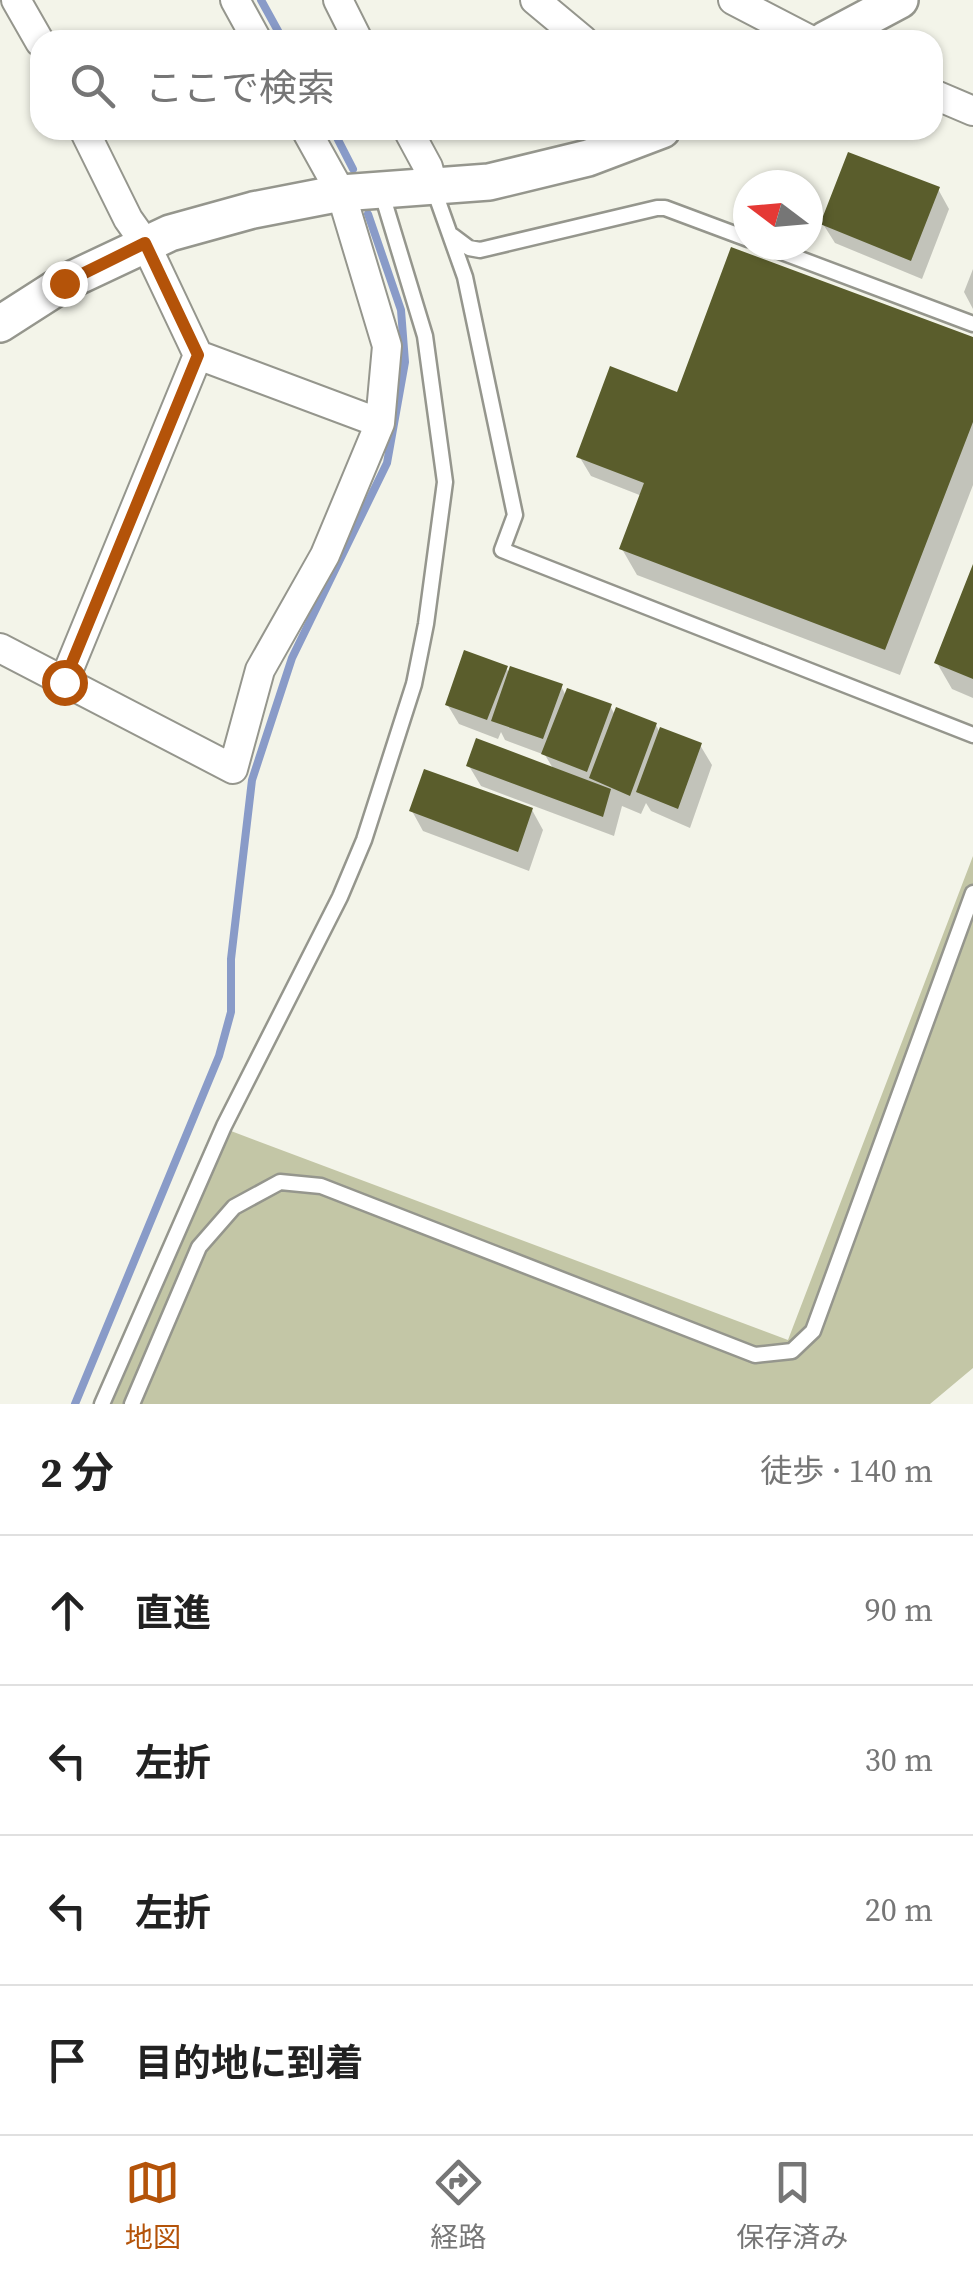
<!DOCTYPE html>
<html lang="ja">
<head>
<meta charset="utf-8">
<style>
	:root { --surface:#fff; --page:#f6f6f6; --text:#222; --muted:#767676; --line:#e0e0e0; --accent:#b45309 }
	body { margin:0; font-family:"Source Serif 4","Noto Sans JP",serif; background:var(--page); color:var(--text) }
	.compass { position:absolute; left:733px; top:170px; width:90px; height:90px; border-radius:50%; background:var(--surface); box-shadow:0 2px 8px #0004; rotate:286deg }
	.stop { position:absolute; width:30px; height:30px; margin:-22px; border:8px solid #b45309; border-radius:50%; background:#fff }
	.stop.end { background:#b45309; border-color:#fff; box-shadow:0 2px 10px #0008 }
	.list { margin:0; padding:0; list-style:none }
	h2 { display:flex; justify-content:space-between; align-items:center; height:130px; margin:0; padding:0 40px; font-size:42px }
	h2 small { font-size:32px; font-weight:400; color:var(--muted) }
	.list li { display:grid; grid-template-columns:65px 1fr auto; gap:30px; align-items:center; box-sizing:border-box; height:150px; padding:0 40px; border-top:2px solid var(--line) }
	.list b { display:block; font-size:38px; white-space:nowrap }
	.list em { font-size:32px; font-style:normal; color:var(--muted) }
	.icon { flex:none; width:55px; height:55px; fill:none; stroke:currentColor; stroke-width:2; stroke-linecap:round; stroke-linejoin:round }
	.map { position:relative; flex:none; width:973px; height:1404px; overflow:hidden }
	.search { position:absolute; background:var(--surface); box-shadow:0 2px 8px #0004; left:30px; right:30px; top:30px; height:110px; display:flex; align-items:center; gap:25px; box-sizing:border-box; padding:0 35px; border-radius:30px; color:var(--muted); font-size:38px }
	.sheet { height:730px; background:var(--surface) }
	nav { display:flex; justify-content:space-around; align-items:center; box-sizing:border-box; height:140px; border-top:2px solid var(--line); background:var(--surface); font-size:28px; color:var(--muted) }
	nav a { display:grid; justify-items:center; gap:5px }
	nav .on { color:var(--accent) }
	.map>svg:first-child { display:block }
	.green { fill:#c3c6a6 }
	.shadow { fill:#0003 }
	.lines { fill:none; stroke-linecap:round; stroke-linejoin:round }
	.stream { stroke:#899bc8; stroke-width:8 }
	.building { fill:#5a5d2c }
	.service-casing { stroke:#95968d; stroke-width:19 }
	.minor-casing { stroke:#95968d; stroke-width:32 }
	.tertiary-casing { stroke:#95968d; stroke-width:40 }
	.service { stroke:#fff; stroke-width:14 }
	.minor { stroke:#fff; stroke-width:28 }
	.tertiary { stroke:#fff; stroke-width:35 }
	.route { stroke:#b45309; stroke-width:12 }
</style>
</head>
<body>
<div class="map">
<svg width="973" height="1404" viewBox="0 0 973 1404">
	<rect width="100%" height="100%" fill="#f3f4e9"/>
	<path class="green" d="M973,856V1368L930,1404H112L231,1131L788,1340Z"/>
	<path class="shadow" d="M938,189L949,209L922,279L835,243L823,224Z
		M973,269V309L964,292Z
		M973,339V485L900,675L637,575L622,549L642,496L591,476L579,456L676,394Z
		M973,570V698L952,689L937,663Z
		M506,668L510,674L561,686L566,696L610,706L615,715L656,725L660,733L700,745L712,765L690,828L651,811L646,803L641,814L622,806L614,836L481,786L469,766L554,770L545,755L505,740L501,732L498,739L459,724L447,704Z
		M532,810L543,830L529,871L423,831L412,811Z"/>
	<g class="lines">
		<path class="stream" d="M261,0L283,40
			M333,130L353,169
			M75,1404L219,1056L231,1012V959L252,780L292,658L387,463L405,362L401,310L368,214"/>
	</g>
	<path class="building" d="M848,152L940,187L911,261L820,224Z
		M731,247L973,337V422L885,650L619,549L644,483L576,457L610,366L677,392Z
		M973,564V679L934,663Z
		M464,650L508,666L487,720L445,705Z
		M510,666L563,684L543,739L491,721Z
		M567,688L612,704L587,772L541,754Z
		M616,707L657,723L630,796L589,778Z
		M660,727L702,743L678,809L636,792Z
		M476,738L611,789L603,817L466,766Z
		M424,769L533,808L518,852L409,811Z"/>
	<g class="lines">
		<g class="service-casing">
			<path id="service" d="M433,187L465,277L515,515L502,550L973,735
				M453,236L469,248L480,250L657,208H665L748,239
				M763,245L973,324
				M102,1404L224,1126L340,897L364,840L414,684L426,624L445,482L425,336L381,191
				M132,1404L199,1247L234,1207L280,1182L321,1186L755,1355L792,1351L813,1331L973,893"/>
		</g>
		<g class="minor-casing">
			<path id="minor" d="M16,0L40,42
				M235,0L257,40
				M338,0L358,40
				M535,0L583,40
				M733,0L810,40
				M933,94L973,111
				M408,130L428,167L433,186
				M198,355L380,423
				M0,648L233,769L260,670L325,555L380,423L387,346L341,193L306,130
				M64,681L198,355L145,243L128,219L84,130"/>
		</g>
		<g class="tertiary-casing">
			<path id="tertiary" d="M825,40L900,0
				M0,324L64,283L170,233L253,210L341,193L489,182L588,158L662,130"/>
		</g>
		<use href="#service" class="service"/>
		<use href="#minor" class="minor"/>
		<use href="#tertiary" class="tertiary"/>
	</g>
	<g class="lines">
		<path class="route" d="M64,682L198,355L145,243L64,283"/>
	</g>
</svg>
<svg class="compass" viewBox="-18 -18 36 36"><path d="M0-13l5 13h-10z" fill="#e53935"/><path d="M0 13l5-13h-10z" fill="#767676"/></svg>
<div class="stop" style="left:64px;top:682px"></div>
<div class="stop end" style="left:64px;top:283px"></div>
<div class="search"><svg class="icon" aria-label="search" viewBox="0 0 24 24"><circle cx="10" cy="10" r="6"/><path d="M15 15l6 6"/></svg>ここで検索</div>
</div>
<section class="sheet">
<h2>2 分<small>徒歩 · 140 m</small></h2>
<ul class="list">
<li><svg class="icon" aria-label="ahead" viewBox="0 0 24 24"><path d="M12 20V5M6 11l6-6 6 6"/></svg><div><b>直進</b></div><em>90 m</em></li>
<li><svg class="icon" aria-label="left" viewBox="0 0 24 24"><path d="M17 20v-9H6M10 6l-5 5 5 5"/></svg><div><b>左折</b></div><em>30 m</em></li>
<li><svg class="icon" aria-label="left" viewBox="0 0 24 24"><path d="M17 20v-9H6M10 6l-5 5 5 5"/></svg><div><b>左折</b></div><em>20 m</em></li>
<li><svg class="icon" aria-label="arrive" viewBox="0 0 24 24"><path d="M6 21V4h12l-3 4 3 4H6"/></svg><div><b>目的地に到着</b></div></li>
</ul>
</section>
<nav>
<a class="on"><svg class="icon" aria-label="map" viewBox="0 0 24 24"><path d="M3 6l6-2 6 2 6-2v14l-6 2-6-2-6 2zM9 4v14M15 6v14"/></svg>地図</a>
<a><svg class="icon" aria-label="directions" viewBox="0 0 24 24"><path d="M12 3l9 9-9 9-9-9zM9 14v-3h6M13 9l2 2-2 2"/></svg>経路</a>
<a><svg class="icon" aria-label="saved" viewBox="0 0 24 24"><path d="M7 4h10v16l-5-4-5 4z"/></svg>保存済み</a>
</nav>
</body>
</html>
